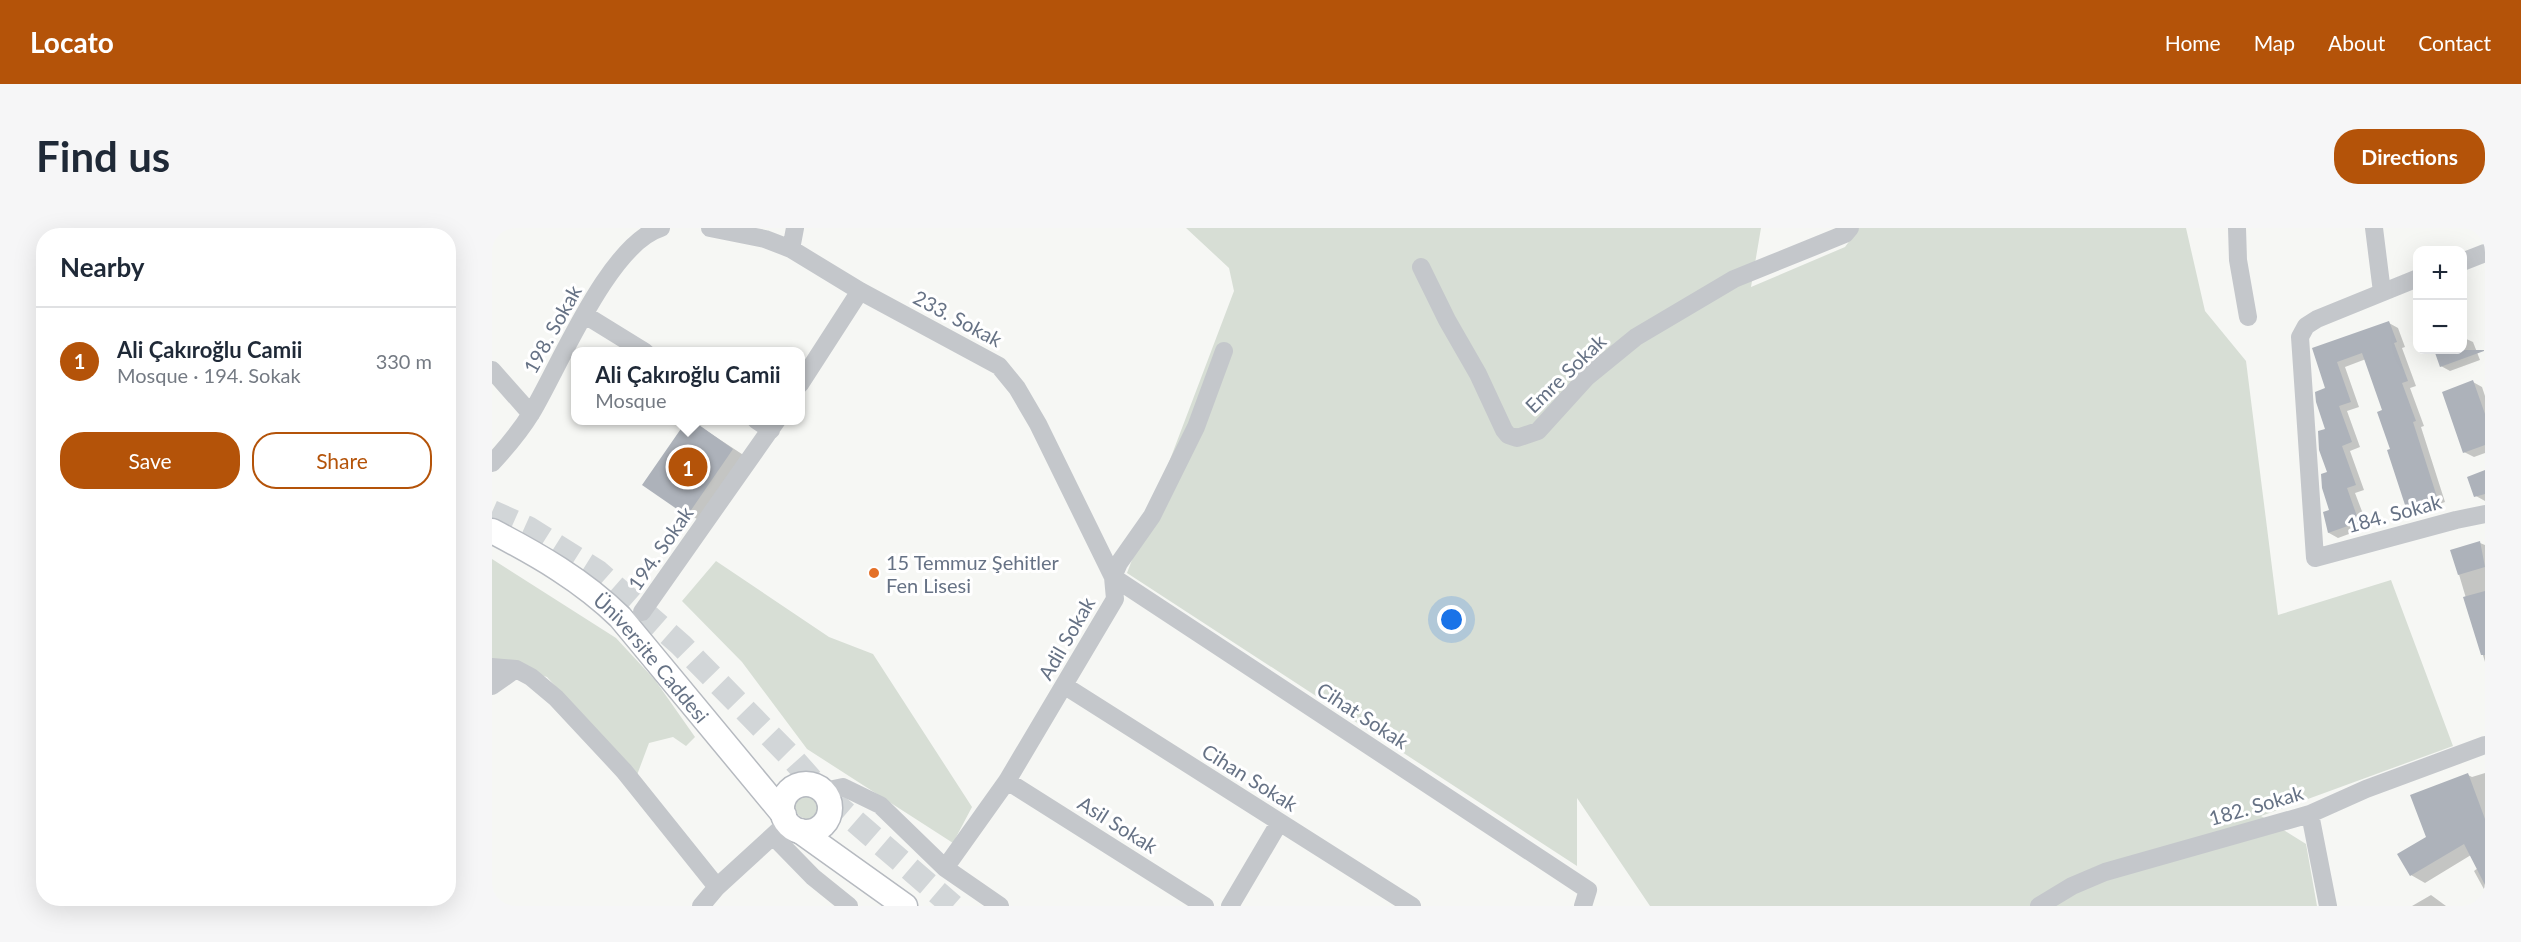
<!DOCTYPE html>
<html lang="en">
<head>
<meta charset="utf-8">
<style>
	:root { --surface:#fff; --page:#f6f6f7; --text:#1f2937; --muted:#747a83; --line:#e0e1e3; --accent:#b45309 }
	body { margin:0; font-family:Lato,sans-serif; background:var(--page); color:var(--text) }
	.controls { position:absolute; right:18px; top:18px; display:grid; overflow:hidden; border-radius:12px; box-shadow:0 6px 24px #0002 }
	.controls button { width:54px; height:54px; display:grid; place-items:center; padding:0; border:0; border-bottom:2px solid var(--line); background:var(--surface); color:var(--text); font:30px sans-serif }
	.you { position:absolute; left:960px; top:392px; width:21px; height:21px; margin:-15px; border:4px solid #fff; border-radius:50%; background:#1a73e8; box-shadow:0 0 0 9px #1a73e833 }
	.badge { display:grid; place-items:center; width:39px; height:39px; border-radius:50%; background:var(--accent); color:#fff; font-size:20px; font-weight:700 }
	.pin { position:absolute; translate:-50% -50%; border:3px solid #fff; box-shadow:0 2px 6px #0006 }
	.popup { position:absolute; left:79px; top:119px; width:234px; height:78px; box-sizing:border-box; display:grid; place-content:center; border-radius:12px; background:var(--surface); filter:drop-shadow(0 2px 4px #0005); font-size:20px; white-space:nowrap; color:var(--muted) }
	.popup b { font-size:22px; color:var(--text) }
	.popup::after { content:''; position:absolute; left:50%; top:100%; margin-left:-12px; border:12px solid transparent; border-top-color:var(--surface) }
	.list { margin:0; padding:0; list-style:none }
	h2 { display:flex; justify-content:space-between; align-items:center; height:78px; margin:0; padding:0 24px; font-size:26px }
	h2 small { font-size:20px; font-weight:400; color:var(--muted) }
	.list li { display:grid; grid-template-columns:39px 1fr auto; gap:18px; align-items:center; box-sizing:border-box; height:108px; padding:0 24px; border-top:2px solid var(--line) }
	.list b { display:block; font-size:22px; white-space:nowrap }
	.list p { margin:0; font-size:20px; white-space:nowrap; color:var(--muted) }
	.list em { font-size:20px; font-style:normal; color:var(--muted) }
	.actions { display:flex; gap:12px; padding:18px 24px }
	.actions a { flex:1; padding:14px 0; border:2px solid var(--accent); border-radius:24px; text-align:center; font-size:21px; color:var(--accent) }
	.actions .main { background:var(--accent); color:#fff }
	.map { position:relative; flex:none; width:1993px; height:678px; overflow:hidden; border-radius:24px }
	header { display:flex; align-items:center; gap:36px; box-sizing:border-box; height:84px; padding:0 30px; background:var(--accent); color:#fff }
	header strong { font-size:28px }
	nav { display:flex; gap:33px; margin-inline-start:auto; font-size:21px }
	.intro { display:flex; align-items:center; justify-content:space-between; box-sizing:border-box; height:144px; padding:0 36px }
	h1 { margin:0; font-size:42px }
	.button { padding:15px 27px; border-radius:24px; background:var(--accent); color:#fff; font-size:21px; font-weight:700 }
	main { display:flex; gap:36px; padding:0 36px }
	aside { flex:1; background:var(--surface); border-radius:24px; box-shadow:0 6px 24px #0002 }
	.map>svg:first-child { display:block }
	.green { fill:#d7ded5 }
	.shadow { fill:#0003 }
	.building { fill:#adb2ba }
	.lines { fill:none; stroke-linecap:round; stroke-linejoin:round }
	.secondary-tunnel { stroke:#d2d6d8; stroke-width:24; stroke-dasharray:24 12; stroke-linecap:butt }
	.secondary-casing { stroke:#b6bac0; stroke-width:27 }
	.street { stroke:#c4c7cb; stroke-width:18 }
	.secondary { stroke:#fff; stroke-width:24 }
	.poi-dot { fill:#e47027; stroke:#fff; stroke-width:2 }
	.labels { text-anchor:middle; dominant-baseline:central; stroke-width:6; stroke-linejoin:round; paint-order:stroke }
	.street-label { font-size:20px; fill:#667285; stroke:#fff }
	.poi-label { font-size:20px; fill:#667285; stroke:#fff; text-anchor:start }
</style>
</head>
<body>
<header>
<strong>Locato</strong>
<nav><a>Home</a><a>Map</a><a>About</a><a>Contact</a></nav>
</header>
<div class="intro"><h1>Find us</h1><a class="button">Directions</a></div>
<main>
<aside>
<h2>Nearby<small></small></h2>
<ul class="list">
<li><span class="badge">1</span><div><b>Ali Çakıroğlu Camii</b><p>Mosque · 194. Sokak</p></div><em>330 m</em></li>
</ul>
<div class="actions"><a class="main">Save</a><a>Share</a></div>
</aside>
<div class="map">
<svg width="1993" height="678" viewBox="0 0 1993 678">
	<rect width="100%" height="100%" fill="#f6f7f4"/>
	<path class="green" d="M694,0H1269L1259,59L1353,19L1367,0H1694L1713,83L1754,133L1786,387L1899,352L1961,518L1769,588L1814,616L1825,678H1158L1085,570V638L635,345L742,63L737,40Z
		M0,331L124,410L163,452L203,509L194,518L181,509L157,515L145,547L55,449L0,432Z
		M224,333L337,409L381,426L480,579L461,615L315,521L250,434L190,373Z
		M303 578a13 13 0 1 1 26 0a13 13 0 1 1-26 0Z"/>
	<path class="shadow" d="M1897,95L1906,100L1913,119L1910,120L1924,158L1918,160L1932,198L1929,199L1953,274L1924,284L1915,279L1892,183L1874,131L1853,139L1867,179L1855,183L1868,219L1858,223L1872,262L1863,265L1876,299L1846,310L1837,305L1833,285L1839,283L1835,161L1822,121Z
		M1970,109L1981,114L1988,132L1958,143L1949,138L1943,122H1970Z
		M1981,154L1990,159L1993,168V225L1982,229L1972,224Z
		M198,192L259,232L214,297L152,256Z
		M1993,244V273L1984,268Z
		M1988,315L1993,317V434L1960,323Z
		M1993,545V663L1982,643L1986,640L1979,627L1933,655L1919,647L1907,627L1936,610L1976,547L1980,549Z
		M1939,667L1954,678H1920Z"/>
	<path class="building" d="M1897,93L1905,114L1902,115L1916,153L1910,155L1924,193L1921,194L1945,269L1914,280L1895,222L1898,221L1885,184L1890,182L1870,125L1845,134L1859,174L1847,178L1860,214L1850,218L1864,257L1855,260L1867,294L1836,305L1831,284L1837,282L1830,260L1829,246L1835,244L1827,222L1826,203L1833,201L1824,174L1823,164L1833,160L1820,120Z
		M1942,122H1992V123L1948,139Z
		M1981,152L1993,186V217L1971,225L1950,164Z
		M195,192H200L241,221L195,288L150,257Z
		M1993,242V266L1982,269L1975,249Z
		M1988,313L1993,339L1966,347L1958,322Z
		M1993,363V427H1989L1971,369Z
		M1976,545L1993,591V657L1972,616L1918,648L1905,626L1934,609L1918,567Z"/>
	<g class="lines">
		<path class="secondary-tunnel" d="M0,284L36,300L106,344L189,417L300,530L325,558
			M336,570L461,678"/>
		<g class="secondary-casing">
			<g id="secondary">
				<path id="s1" d="M0,303C46,327 90,352 128,389L292,587"/>
				<circle cx="314" cy="580" r="24"/>
				<path d="M308,603L413,678"/>
			</g>
		</g>
		<path class="street" d="M218,0L273,11L299,21L368,63L507,138L525,160L546,196L621,349L1096,662L1091,678
			M1745,0L1746,32L1756,89
			M1882,0L1890,64
			M299,21L303,0
			M1970,34L1993,25
			M929,39L955,92L986,146L1012,202L1016,207L1025,210L1046,203L1095,149L1144,109L1242,51L1353,6L1358,0
			M1926,50L1825,91L1814,98L1808,109L1823,330L1964,292L1993,286
			M93,87L153,124
			M0,142L39,186
			M308,156L368,63
			M264,192L279,202
			M0,235C14,220 29,202 40,184C68,137 117,16 169,0
			M150,384L285,192
			M0,439L24,441L39,449L64,470L132,543L225,659
			M0,458L24,441
			M573,458L920,678
			M515,553L713,678
			M332,563L351,559L388,577L453,640L508,678
			M1818,586L1836,678
			M281,608L321,649L357,678
			M453,640L515,553L623,371L621,349L627,335L660,288L704,199L732,123
			M209,678L225,659L296,594
			M738,678L787,595
			M1547,678L1580,658L1613,644L1818,586L1874,561L1993,517"/>
		<use href="#secondary" class="secondary"/>
	</g>
	<circle class="poi-dot" cx="382" cy="345" r="6"/>
	<g class="labels">
		<g class="street-label">
			<text transform="translate(466 90) rotate(28)">233. Sokak</text>
			<text transform="translate(60 101) rotate(-61)">198. Sokak</text>
			<text transform="translate(1073 145) rotate(-44)">Emre Sokak</text>
			<text transform="translate(1902 285) rotate(-15)">184. Sokak</text>
			<text transform="translate(168 320) rotate(-55)">194. Sokak</text>
			<text transform="translate(574 410) rotate(-60)">Adil Sokak</text>
			<text stroke="none"><textPath href="#s1" startOffset="206">Üniversite Caddesi</textPath></text>
			<text transform="translate(871 487) rotate(33)">Cihat Sokak</text>
			<text transform="translate(758 549) rotate(32)">Cihan Sokak</text>
			<text transform="translate(1764 577) rotate(-16)">182. Sokak</text>
			<text transform="translate(626 596) rotate(32)">Asil Sokak</text>
		</g>
		<g class="poi-label">
			<text x="394" y="334">15 Temmuz Şehitler<tspan x="394" dy="23">Fen Lisesi</tspan></text>
		</g>
	</g>
</svg>
<div class="controls">
<button>+</button>
<button>−</button>
</div>
<div class="you"></div>
<div class="pin badge" style="left:196px;top:239px">1</div>
<div class="popup"><b>Ali Çakıroğlu Camii</b>Mosque</div>
</div>
</main>
</body>
</html>
